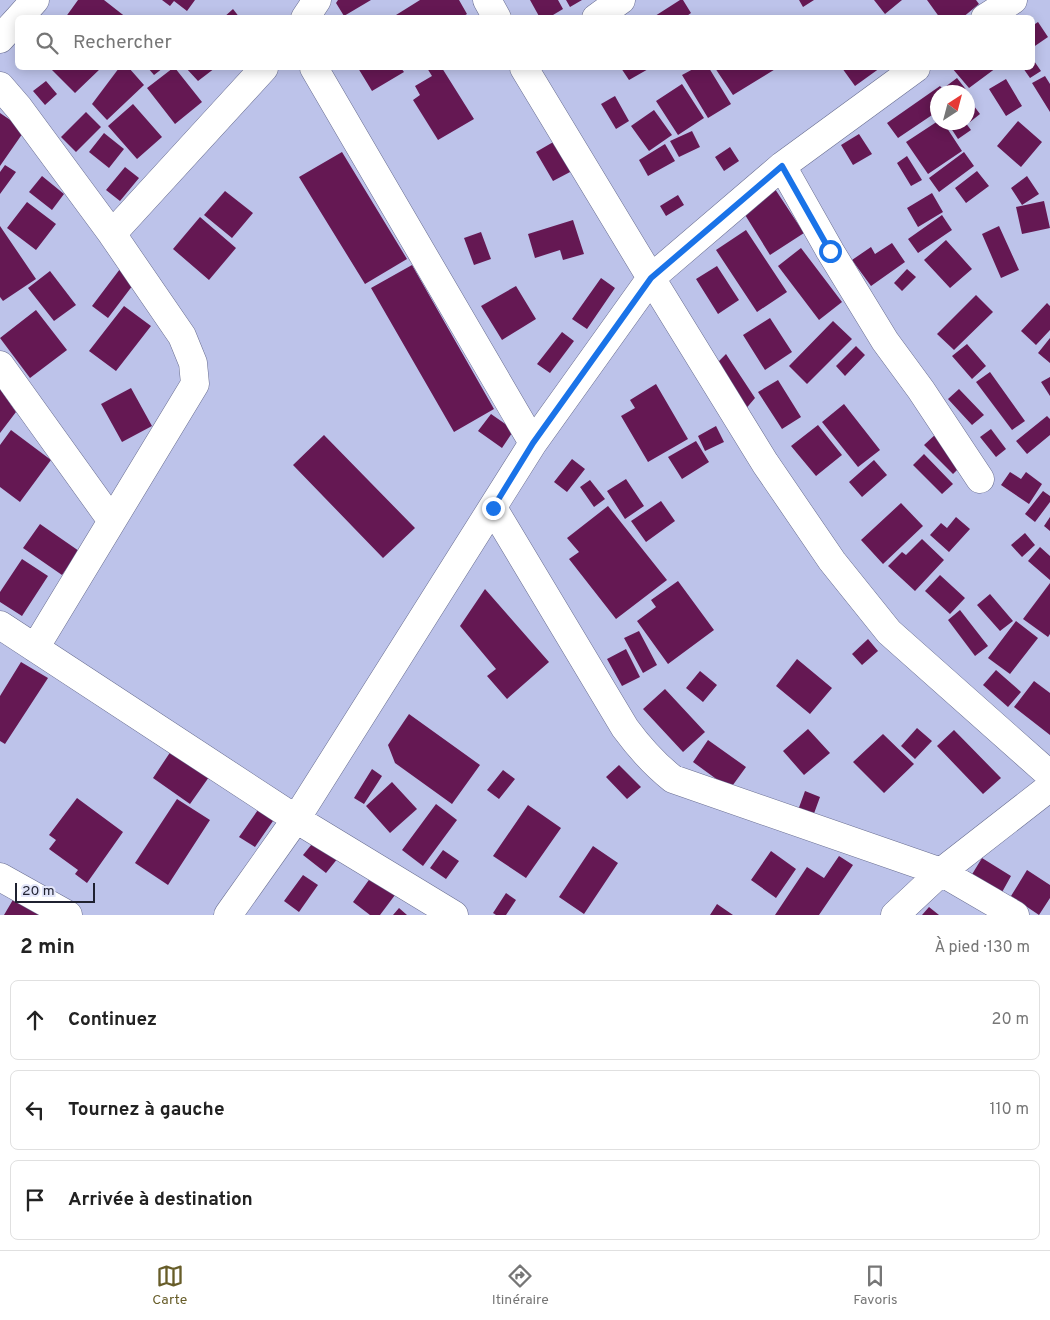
<!DOCTYPE html>
<html lang="fr">
<head>
<meta charset="utf-8">
<style>
	:root { --surface:#fff; --page:#f2f2f2; --text:#222; --muted:#767676; --line:#e0e0e0; --accent:#675d29 }
	body { margin:0; font-family:Overpass,sans-serif; background:var(--page); color:var(--text) }
	.compass { position:absolute; left:930px; top:85px; width:45px; height:45px; border-radius:50%; background:var(--surface); box-shadow:0 2px 12px #0003; rotate:36deg }
	.scale { position:absolute; left:15px; bottom:12px; width:80px; box-sizing:border-box; padding-left:5px; border:2px solid #1f2130; border-top:0; font-size:14px; line-height:18px; white-space:nowrap; color:#1f2130; -webkit-text-stroke:4px #e2e5f9; paint-order:stroke }
	.stop { position:absolute; width:15px; height:15px; margin:-11px; border:4px solid #1a73e8; border-radius:50%; background:#fff }
	.stop.end { background:#1a73e8; border-color:#fff; box-shadow:0 1px 5px #0008 }
	.list { margin:0; padding:0; list-style:none }
	h2 { display:flex; justify-content:space-between; align-items:center; height:65px; margin:0; padding:0 20px; font-size:21px }
	h2 small { font-size:16px; font-weight:400; color:var(--muted) }
	.list li { display:grid; grid-template-columns:32px 1fr auto; gap:15px; align-items:center; box-sizing:border-box; height:80px; margin:0 10px 10px; padding:0 10px; border:1px solid var(--line); border-radius:8px }
	.list b { display:block; font-size:19px; white-space:nowrap }
	.list em { font-size:16px; font-style:normal; color:var(--muted) }
	.icon { flex:none; width:28px; height:28px; fill:none; stroke:currentColor; stroke-width:2; stroke-linecap:round; stroke-linejoin:round }
	.map { position:relative; flex:none; width:1050px; height:915px; overflow:hidden }
	.search { position:absolute; background:var(--surface); box-shadow:0 2px 12px #0003; left:15px; right:15px; top:15px; height:55px; display:flex; align-items:center; gap:12px; box-sizing:border-box; padding:0 18px; border-radius:8px; color:var(--muted); font-size:19px }
	.sheet { height:335px; background:var(--surface) }
	nav { display:flex; justify-content:space-around; align-items:center; box-sizing:border-box; height:70px; border-top:1px solid var(--line); background:var(--surface); font-size:14px; color:var(--muted) }
	nav a { display:grid; justify-items:center; gap:2px }
	nav .on { color:var(--accent) }
	.map>svg:first-child { display:block }
	.building { fill:#651853 }
	.lines { fill:none; stroke-linecap:round; stroke-linejoin:round }
	.minor-casing { stroke:#686d90; stroke-width:29 }
	.minor { stroke:#fff; stroke-width:28 }
	.route { stroke:#1a73e8; stroke-width:6 }
</style>
</head>
<body>
<div class="map">
<svg width="1050" height="915" viewBox="0 0 1050 915">
	<rect width="100%" height="100%" fill="#bdc3ea"/>
	<path class="building" d="M78,0H104L127,18H65Z
		M162,0H195L187,11L174,1L170,6Z
		M338,0H371L344,16L336,3Z
		M420,0H459L467,14L461,18H398L396,15Z
		M530,0H558L563,9L548,18H540Z
		M566,0H582L570,7Z
		M680,0H683L691,13L684,18H656L655,16Z
		M799,0H814L803,7Z
		M874,0H902L885,14Z
		M927,0H976L979,4L962,18H940Z
		M233,9L240,18H223Z
		M1038,22L1048,37L1032,48V26Z
		M1032,58L1041,71L1030,78L1023,68H1032Z
		M50,68H101L75,93Z
		M119,68H129L144,85L107,120L92,104Z
		M148,68H163L154,75Z
		M173,68H175L202,102L175,124L147,88Z
		M186,68H215L198,81Z
		M358,68H401L404,72L372,91Z
		M427,68H442L474,119L438,140L413,100L420,95L415,86L432,76Z
		M621,68H650L629,80Z
		M695,68H709L731,104L708,118L682,75Z
		M715,68H777L733,95Z
		M842,68H880L855,86Z
		M952,68H996L969,88Z
		M1045,76L1050,84V112L1032,83Z
		M957,78L968,92H950L945,87Z
		M1006,79L1022,106L1006,116L989,89Z
		M46,81L57,94L45,105L33,91Z
		M682,84L704,118L678,135L656,101Z
		M940,86L945,92H938V111L898,138L887,123Z
		M615,96L629,121L616,129L601,104Z
		M971,102L980,114L970,122L968,119V104Z
		M133,104L162,137L137,159L108,126Z
		M654,110L672,135L649,151L631,126Z
		M86,112L101,127L76,152L61,137Z
		M0,113L25,130L0,166Z
		M938,121V122H943L962,151L928,174L906,142Z
		M1018,121L1042,142L1021,167L997,146Z
		M947,122H965L971,130L958,139Z
		M692,131L700,147L679,157L670,141Z
		M104,133L124,149L109,168L89,152Z
		M859,134L872,154L853,165L841,145Z
		M555,141L572,171L553,181L536,152Z
		M665,144L675,161L648,176L639,160Z
		M730,147L739,161L724,171L715,157Z
		M342,152L407,259L365,284L299,177Z
		M964,152L974,166L939,192L929,178Z
		M907,156L922,180L911,186L897,163Z
		M5,165L16,172L0,194V172Z
		M125,167L139,178L120,201L106,190Z
		M977,171L989,186L966,203L955,188Z
		M42,176L64,194L52,210L29,192Z
		M1027,176L1039,194L1022,205L1011,188Z
		M775,189L804,233L770,255L742,210Z
		M225,191L253,213L232,238L204,215Z
		M932,193L943,212L918,227L907,208Z
		M678,195L684,205L666,216L660,206Z
		M1044,201L1050,228L1022,234L1016,207Z
		M27,202L56,224L36,250L7,228Z
		M942,215L952,230L918,253L908,239Z
		M200,217L236,248L209,280L173,249Z
		M573,220L584,254L563,260L560,250L535,258L528,234Z
		M0,226L36,279L3,301L0,297Z
		M999,226L1019,270L1001,278L982,234Z
		M746,230L787,292L757,312L716,250Z
		M481,232L491,259L474,265L464,238Z
		M946,240L972,269L950,288L924,260Z
		M892,243L905,262L871,286L852,260L871,247L875,254Z
		M801,248L842,302L819,320L778,266Z
		M412,265L494,409L454,432L371,288Z
		M717,266L739,300L718,314L696,279Z
		M120,269L136,281L108,318L92,306Z
		M907,269L916,277L902,291L894,283Z
		M50,271L76,305L54,321L28,288Z
		M601,278L615,288L587,329L572,319Z
		M516,286L536,319L502,340L481,306Z
		M976,295L993,312L954,350L937,334Z
		M1047,303L1050,306V330L1036,345L1021,331Z
		M124,306L151,326L116,371L89,351Z
		M36,310L67,350L30,378L0,338Z
		M770,318L792,352L765,370L743,335Z
		M833,321L852,339L807,384L789,366Z
		M562,332L574,341L550,373L537,364Z
		M1050,338V363L1038,353Z
		M967,344L986,366L972,379L952,356Z
		M856,346L865,355L845,376L836,366Z
		M726,354L755,398L744,411L713,367Z
		M990,372L1025,421L1012,430L976,382Z
		M1050,377V396L1041,382Z
		M778,380L801,417L782,429L758,392Z
		M656,384L688,439L648,462L621,416L635,408L630,400Z
		M131,388L152,426L122,442L101,404Z
		M0,389L16,412L0,433Z
		M959,389L984,415L972,425L948,399Z
		M844,404L880,450L858,467L822,422Z
		M491,414L514,430L502,448L478,431Z
		M1047,416L1050,419V435L1027,454L1016,441Z
		M818,425L842,455L816,476L791,446Z
		M716,426L724,442L705,451L698,436Z
		M991,429L1006,449L996,457L980,437Z
		M11,430L51,460L20,502L0,487V445Z
		M937,433L965,462L953,474L924,445Z
		M324,435L415,528L383,558L293,465Z
		M696,441L709,462L682,479L668,457Z
		M924,454L953,484L942,494L913,465Z
		M572,459L585,469L567,492L554,482Z
		M874,460L887,475L862,497L849,482Z
		M1010,472L1021,479L1026,472L1042,484L1029,504L1001,485Z
		M626,479L644,506L625,519L607,491Z
		M590,480L605,499L594,507L580,487Z
		M1043,491L1050,496V502L1035,522L1025,514Z
		M661,501L675,521L646,542L631,521Z
		M901,503L923,526L883,564L861,540Z
		M608,506L667,580L616,619L569,559L579,552L567,538Z
		M956,517L970,529L949,552L930,535L941,523L947,528Z
		M1050,517V531L1044,526Z
		M40,524L79,551L62,575L23,548Z
		M1025,533L1035,545L1022,557L1011,545Z
		M922,539L944,560L915,591L888,566L902,552L906,555Z
		M1040,547L1050,556V580L1028,561Z
		M22,559L48,576L22,616L0,602V592Z
		M940,575L965,598L950,614L925,591Z
		M678,581L714,630L668,664L637,621L656,607L651,600Z
		M1050,583V634L1048,637L1023,619Z
		M485,589L549,662L507,699L487,676L496,669L460,626Z
		M990,594L1013,621L1000,631L977,605Z
		M960,610L988,646L975,656L948,620Z
		M1016,621L1038,638L1010,674L988,658Z
		M639,631L657,665L643,673L624,638Z
		M868,639L878,651L862,665L852,654Z
		M626,649L640,677L622,686L607,659Z
		M797,659L832,688L810,714L776,686Z
		M21,662L48,678L5,744L0,741V696Z
		M996,670L1021,692L1008,707L983,685Z
		M700,671L717,685L703,702L686,688Z
		M1034,681L1050,693V735L1014,707Z
		M665,689L705,732L683,752L643,709Z
		M409,714L480,765L452,804L395,763L388,745Z
		M917,728L932,741L915,759L901,746Z
		M808,729L830,753L804,775L783,751Z
		M954,730L1001,778L983,794L937,746Z
		M883,734L914,764L884,793L853,762Z
		M708,740L746,767L730,789L693,762Z
		M171,751L209,777L190,804L153,778Z
		M619,765L641,787L627,799L606,777Z
		M372,769L382,776L364,804L354,798Z
		M503,770L515,779L499,799L487,790Z
		M392,782L417,809L390,833L366,806Z
		M805,791L820,797L812,819L797,813Z
		M77,798L123,832L87,883L75,874L78,870L49,849L56,840L49,835Z
		M177,799L210,820L168,885L135,863Z
		M436,804L457,820L423,866L402,850Z
		M528,805L561,828L526,878L493,856Z
		M260,807L275,818L255,847L239,837Z
		M316,839L338,858L326,873L303,855Z
		M593,846L618,863L584,914L559,897Z
		M443,850L459,861L446,879L430,868Z
		M771,851L796,869L776,898L751,880Z
		M839,856L853,865L819,915H775L807,867L824,878Z
		M982,858L1011,876L1001,894L971,876Z
		M1027,870L1050,885V898L1039,915L1011,896Z
		M303,875L318,885L299,912L284,901Z
		M371,877L395,895L380,915H370L353,902Z
		M506,893L516,900L506,915H496L493,913Z
		M14,898L43,915H4Z
		M717,904L733,915H710Z
		M929,907L939,915H922Z
		M399,908L407,915H393Z"/>
	<g class="lines">
		<g class="minor-casing">
			<path id="minor" d="M487,0L497,18
				M19,18L35,0
				M305,18L317,0
				M596,18L621,0
				M985,18L1013,0
				M0,39L18,19
				M314,68L533,443
				M524,68L651,278L765,463L832,561L889,632L1050,775
				M0,86L19,108L112,234L182,336L193,363L195,384L35,648
				M782,166L830,251L885,341L921,390L980,479
				M112,234L264,68
				M0,365L112,521
				M493,508L625,728C639,747 654,764 673,779L941,872L1015,915
				M0,625L296,819L454,915
				M0,877L68,915
				M228,915L296,819L533,443L651,278L782,166L916,68
				M895,915L941,872L1050,787"/>
		</g>
		<use href="#minor" class="minor"/>
	</g>
	<g class="lines">
		<path class="route" d="M493,508L533,443L651,278L782,166L830,251"/>
	</g>
</svg>
<svg class="compass" viewBox="-18 -18 36 36"><path d="M0-13l5 13h-10z" fill="#e53935"/><path d="M0 13l5-13h-10z" fill="#767676"/></svg>
<div class="scale">20 m</div>
<div class="stop" style="left:830px;top:251px"></div>
<div class="stop end" style="left:493px;top:508px"></div>
<div class="search"><svg class="icon" aria-label="search" viewBox="0 0 24 24"><circle cx="10" cy="10" r="6"/><path d="M15 15l6 6"/></svg>Rechercher</div>
</div>
<section class="sheet">
<h2>2 min<small>À pied · 130 m</small></h2>
<ul class="list">
<li><svg class="icon" aria-label="ahead" viewBox="0 0 24 24"><path d="M12 20V5M6 11l6-6 6 6"/></svg><div><b>Continuez</b></div><em>20 m</em></li>
<li><svg class="icon" aria-label="left" viewBox="0 0 24 24"><path d="M17 20v-9H6M10 6l-5 5 5 5"/></svg><div><b>Tournez à gauche</b></div><em>110 m</em></li>
<li><svg class="icon" aria-label="arrive" viewBox="0 0 24 24"><path d="M6 21V4h12l-3 4 3 4H6"/></svg><div><b>Arrivée à destination</b></div></li>
</ul>
</section>
<nav>
<a class="on"><svg class="icon" aria-label="map" viewBox="0 0 24 24"><path d="M3 6l6-2 6 2 6-2v14l-6 2-6-2-6 2zM9 4v14M15 6v14"/></svg>Carte</a>
<a><svg class="icon" aria-label="directions" viewBox="0 0 24 24"><path d="M12 3l9 9-9 9-9-9zM9 14v-3h6M13 9l2 2-2 2"/></svg>Itinéraire</a>
<a><svg class="icon" aria-label="saved" viewBox="0 0 24 24"><path d="M7 4h10v16l-5-4-5 4z"/></svg>Favoris</a>
</nav>
</body>
</html>
